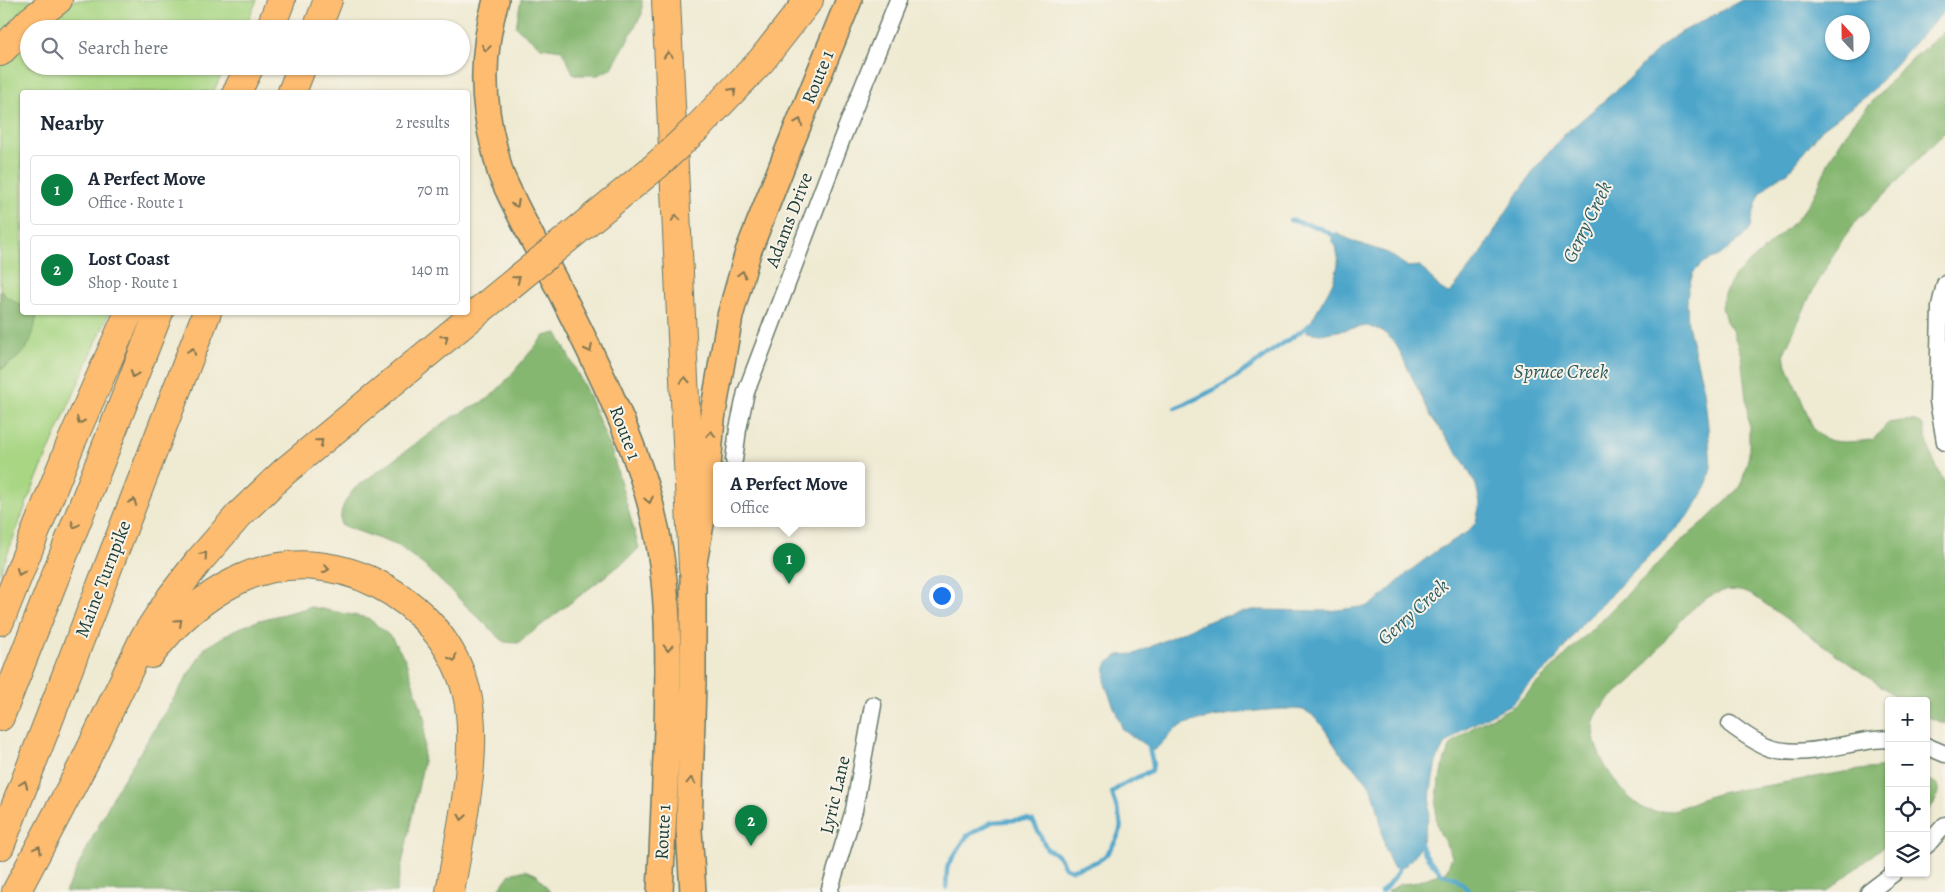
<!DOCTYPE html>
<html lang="en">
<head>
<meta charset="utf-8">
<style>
	:root { --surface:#fff; --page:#f6f6f7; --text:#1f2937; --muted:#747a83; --line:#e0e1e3; --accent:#0b8043 }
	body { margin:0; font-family:Alegreya,serif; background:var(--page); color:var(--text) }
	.controls { position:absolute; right:15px; bottom:15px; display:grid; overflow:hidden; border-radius:5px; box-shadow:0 1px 4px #0004 }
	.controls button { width:45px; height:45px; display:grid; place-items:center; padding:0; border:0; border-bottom:1px solid var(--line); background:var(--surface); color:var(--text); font:25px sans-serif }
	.compass { position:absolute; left:1825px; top:15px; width:45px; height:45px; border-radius:50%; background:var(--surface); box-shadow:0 1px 4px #0004; rotate:338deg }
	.you { position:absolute; left:941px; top:595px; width:18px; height:18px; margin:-12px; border:4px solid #fff; border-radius:50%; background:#1a73e8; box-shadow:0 0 0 8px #1a73e833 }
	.badge { display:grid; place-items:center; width:32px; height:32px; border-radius:50%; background:var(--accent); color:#fff; font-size:16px; font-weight:700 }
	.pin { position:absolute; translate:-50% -41px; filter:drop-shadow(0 1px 2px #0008) }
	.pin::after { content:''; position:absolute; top:26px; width:18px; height:15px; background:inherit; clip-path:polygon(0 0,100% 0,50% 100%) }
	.popup { position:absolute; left:713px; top:462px; width:152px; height:65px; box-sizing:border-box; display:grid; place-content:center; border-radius:5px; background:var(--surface); filter:drop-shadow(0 1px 4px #0005); font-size:16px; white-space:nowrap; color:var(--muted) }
	.popup b { font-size:19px; color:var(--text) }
	.popup::after { content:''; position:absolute; left:50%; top:100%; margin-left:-10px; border:10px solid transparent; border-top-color:var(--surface) }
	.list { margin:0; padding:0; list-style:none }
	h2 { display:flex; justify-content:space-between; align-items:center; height:65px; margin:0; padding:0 20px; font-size:21px }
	h2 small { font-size:16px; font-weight:400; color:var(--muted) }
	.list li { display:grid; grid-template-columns:32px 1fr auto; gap:15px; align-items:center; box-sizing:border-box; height:70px; margin:0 10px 10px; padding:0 10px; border:1px solid var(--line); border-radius:5px }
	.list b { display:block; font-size:19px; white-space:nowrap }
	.list p { margin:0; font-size:16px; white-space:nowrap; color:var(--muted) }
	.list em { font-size:16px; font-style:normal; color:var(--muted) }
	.icon { flex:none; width:28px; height:28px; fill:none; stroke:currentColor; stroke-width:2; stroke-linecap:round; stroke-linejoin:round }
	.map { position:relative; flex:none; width:1945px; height:892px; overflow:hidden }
	.search { position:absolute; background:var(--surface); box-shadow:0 1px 4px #0004; left:20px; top:20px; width:450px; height:55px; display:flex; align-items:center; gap:12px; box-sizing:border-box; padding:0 18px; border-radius:28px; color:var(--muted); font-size:19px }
	.panel { position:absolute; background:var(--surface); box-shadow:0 1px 4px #0004; left:20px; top:90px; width:450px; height:225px; border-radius:5px }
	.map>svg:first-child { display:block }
	.green { fill:#a8d683; stroke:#648a5c }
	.forest { fill:#86b771; stroke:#527a52 }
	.water { fill:#4da6ca; stroke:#36727f; fill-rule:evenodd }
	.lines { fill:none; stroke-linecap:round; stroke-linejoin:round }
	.stream { stroke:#4da6ca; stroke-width:4.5 }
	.street-casing { stroke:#687a6b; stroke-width:19 }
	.primary-casing { stroke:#687a6b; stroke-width:28 }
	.highway-casing { stroke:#687a6b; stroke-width:30 }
	.street { stroke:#fff; stroke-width:16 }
	.primary { stroke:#fdbc70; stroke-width:25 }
	.highway { stroke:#fdbc70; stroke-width:28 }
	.highway-bridge-casing { stroke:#687a6b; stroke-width:30; stroke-linecap:butt }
	.highway-bridge { stroke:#fdbc70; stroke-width:28 }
	.oneway { stroke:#83764f }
	.labels { text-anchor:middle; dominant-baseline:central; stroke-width:4; stroke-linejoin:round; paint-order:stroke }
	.street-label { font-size:19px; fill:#1f3d34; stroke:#f7f3e8 }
	.water-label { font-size:20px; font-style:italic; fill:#2d5c61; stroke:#f7f3e8 }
</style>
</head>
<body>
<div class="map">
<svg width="1945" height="892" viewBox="0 0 1945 892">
	<rect width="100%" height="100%" fill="#f7f3e8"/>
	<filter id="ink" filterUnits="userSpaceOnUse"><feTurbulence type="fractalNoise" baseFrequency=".02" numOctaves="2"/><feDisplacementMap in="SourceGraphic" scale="10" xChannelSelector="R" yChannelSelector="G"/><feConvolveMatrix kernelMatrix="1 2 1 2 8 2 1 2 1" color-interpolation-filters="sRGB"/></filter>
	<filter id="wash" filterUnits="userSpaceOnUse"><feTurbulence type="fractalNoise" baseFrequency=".0096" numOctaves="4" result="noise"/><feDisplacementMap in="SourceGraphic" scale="20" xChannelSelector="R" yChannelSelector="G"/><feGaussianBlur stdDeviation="1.12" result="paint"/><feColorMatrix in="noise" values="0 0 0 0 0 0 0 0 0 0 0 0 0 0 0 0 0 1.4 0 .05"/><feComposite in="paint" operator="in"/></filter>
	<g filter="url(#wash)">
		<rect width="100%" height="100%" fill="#efead2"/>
		<path class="green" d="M1,0H39L0,34Z
			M73,0H257L244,29H37Z
			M29,36V66H226L213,92H22V312L109,313L30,494L0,574V64Z"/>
		<path class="forest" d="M521,0H642V14L612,68L598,75H574L562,50L541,47L516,27Z
			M1945,31V132L1884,195L1858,219L1844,237L1811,294L1784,353L1785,360L1813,428C1826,448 1853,441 1873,440L1888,423C1898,422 1914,417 1923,425L1931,455L1945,484V724L1926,716V701H1902L1757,598C1705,566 1668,642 1639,673C1625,689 1604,698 1595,718C1584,744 1622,798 1645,809C1667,819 1689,802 1710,796C1727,790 1747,789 1765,786C1806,779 1847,770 1889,767V842L1826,892H1387L1400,884L1413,883L1447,871L1452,856C1448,846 1439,835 1437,824C1433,808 1442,753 1454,742C1470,726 1494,717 1514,706L1680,542L1704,522L1741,486L1749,455V425L1741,355L1733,332L1726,321L1722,307L1724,294L1735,276L1797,219L1813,198L1831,157L1853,123L1906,64Z
			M0,290L7,297L22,306V312L37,314C31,346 28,352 0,370Z
			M557,333L587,392L612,452L639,548L629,558L518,643L504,642L426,567L399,546L341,525C339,509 345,501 355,488L451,418L488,399L504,383L544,336Z
			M311,607L368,618L391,637L405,659L425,720L423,765L396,892H65L116,791L205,648L234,630L260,620Z
			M1926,778L1937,784C1941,796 1934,804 1926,813Z
			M526,870L537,875L550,892H497L510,874Z"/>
		<path class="water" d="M1742,0H1945V11L1923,33L1868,95L1822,129L1789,171L1770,183L1760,194L1756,204L1750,228L1742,238L1719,256L1704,262L1693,273L1688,290L1687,303L1688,325L1704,390L1708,427L1711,467L1706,488L1691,513L1582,624L1552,664L1526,687L1513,703L1462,730L1443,747L1436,762L1431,789L1429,815L1421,844L1415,855L1406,865L1398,868L1393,867C1379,842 1383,812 1370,786C1364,775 1350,766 1342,755C1330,741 1323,720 1306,711C1290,704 1194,717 1179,727C1170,733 1162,743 1154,751L1123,730L1105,684L1106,664L1119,655L1135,654L1196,626L1218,618L1253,610L1329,611L1369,606L1378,600L1411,570L1436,551L1469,531L1476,522L1480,503L1476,485L1465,464L1432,418L1395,342L1381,330L1367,326L1320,334L1307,332C1314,309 1335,289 1338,264C1340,251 1331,244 1332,234L1336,233L1355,242L1388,253L1408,267L1420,266L1440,288L1448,293L1451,292L1482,252L1506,212L1537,166L1564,135L1628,80L1658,49L1676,35ZM1832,22H1862V52H1832Z"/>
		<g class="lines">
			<path class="stream" d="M1290,220L1318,227L1336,237
				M1175,408C1210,394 1242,375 1272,351C1286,341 1300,333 1313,322
				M1418,841L1428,858L1442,874L1454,877L1471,892
				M946,888L947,869L949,863L967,836L992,822L1027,819L1033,821L1047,849L1058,855L1065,867L1071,870C1078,867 1086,866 1093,863C1102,860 1106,856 1111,848C1128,824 1119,819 1112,793C1122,782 1139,778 1152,770L1153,764L1149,748
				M1381,892C1389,885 1400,874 1399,862"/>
		</g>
	</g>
	<g filter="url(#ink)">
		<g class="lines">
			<g class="street-casing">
				<path id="street" d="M1945,284L1940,306L1938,401L1945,442
					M734,460L738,429L746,392L843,136L898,0
					M1730,724C1742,733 1756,743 1770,748C1809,760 1850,739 1889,739
					M1926,746L1945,754
					M1926,846L1945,825
					M829,892L854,810L873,705
					M1869,892L1894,873"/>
			</g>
			<g class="primary-casing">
				<path id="primary" d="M496,0C482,49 481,98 494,147C497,157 498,169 503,179C519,215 539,251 558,287C591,353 626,420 647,492C670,569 669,649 667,729C665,783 663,838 660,892
					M693,892L689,830L693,682V568L705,502L712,419L730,316L748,252L789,148L849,0"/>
			</g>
			<g class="highway-casing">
				<path id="highway" d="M666,0L693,568
					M270,29L281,0
					M317,29L328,0
					M0,52L31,20L58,0
					M237,92L250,66
					M292,92L302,66
					M699,126L761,61L809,0
					M0,621L71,443L129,312
					M151,654C174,623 205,596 240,579C330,537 441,597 466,690C481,748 460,832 450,892
					M0,717L159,312
					M0,846L207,312
					M16,892L85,761L144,638L171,597L198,562L239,515L284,472L480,310"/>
			</g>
			<use href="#street" class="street"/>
			<use href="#primary" class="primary"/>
			<use href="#highway" class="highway"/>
			<g class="highway-bridge-casing">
				<path id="highway-bridge" d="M480,310L656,166L699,126"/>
			</g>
			<use href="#highway-bridge" class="highway-bridge"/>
		</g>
		<defs><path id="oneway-chevron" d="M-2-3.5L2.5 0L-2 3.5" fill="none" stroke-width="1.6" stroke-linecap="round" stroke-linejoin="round" transform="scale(1.25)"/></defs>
		<g class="oneway">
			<use href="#oneway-chevron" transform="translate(486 48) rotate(98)"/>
			<use href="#oneway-chevron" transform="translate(668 55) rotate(-93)"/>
			<use href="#oneway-chevron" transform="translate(733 91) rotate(-46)"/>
			<use href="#oneway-chevron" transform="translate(799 122) rotate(-68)"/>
			<use href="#oneway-chevron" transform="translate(516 204) rotate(63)"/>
			<use href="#oneway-chevron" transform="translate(676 218) rotate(-93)"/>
			<use href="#oneway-chevron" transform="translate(742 274) rotate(-74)"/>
			<use href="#oneway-chevron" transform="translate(517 279) rotate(-39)"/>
			<use href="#oneway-chevron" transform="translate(445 338) rotate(-40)"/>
			<use href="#oneway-chevron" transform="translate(589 349) rotate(63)"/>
			<use href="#oneway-chevron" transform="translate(192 351) rotate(-69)"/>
			<use href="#oneway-chevron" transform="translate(134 374) rotate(111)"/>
			<use href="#oneway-chevron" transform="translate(685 380) rotate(-93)"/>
			<use href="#oneway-chevron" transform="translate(80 421) rotate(114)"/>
			<use href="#oneway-chevron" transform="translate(711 434) rotate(-86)"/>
			<use href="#oneway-chevron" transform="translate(320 442) rotate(-40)"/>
			<use href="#oneway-chevron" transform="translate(649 500) rotate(78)"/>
			<use href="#oneway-chevron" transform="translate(133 502) rotate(-69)"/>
			<use href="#oneway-chevron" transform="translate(75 525) rotate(111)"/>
			<use href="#oneway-chevron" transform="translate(204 555) rotate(-49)"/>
			<use href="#oneway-chevron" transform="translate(326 569) rotate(8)"/>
			<use href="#oneway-chevron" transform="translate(20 572) rotate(112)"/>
			<use href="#oneway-chevron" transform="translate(179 622) rotate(-42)"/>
			<use href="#oneway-chevron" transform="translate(668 648) rotate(91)"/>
			<use href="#oneway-chevron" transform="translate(453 658) rotate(65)"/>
			<use href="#oneway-chevron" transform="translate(691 781) rotate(-88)"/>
			<use href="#oneway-chevron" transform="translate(24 784) rotate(-69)"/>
			<use href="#oneway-chevron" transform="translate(462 817) rotate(99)"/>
			<use href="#oneway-chevron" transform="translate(38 849) rotate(-62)"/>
		</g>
	</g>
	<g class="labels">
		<g class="street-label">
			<text transform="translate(818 77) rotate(-68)">Route 1</text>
			<text transform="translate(789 220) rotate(-69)">Adams Drive</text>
			<text transform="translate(625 433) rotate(69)">Route 1</text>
			<text transform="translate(103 579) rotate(-69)">Maine Turnpike</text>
			<text transform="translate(835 795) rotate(-77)">Lyric Lane</text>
			<text transform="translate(663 832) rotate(-87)">Route 1</text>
		</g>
		<g class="water-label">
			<text transform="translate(1587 222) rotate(-64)">Gerry Creek</text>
			<text x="1561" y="371">Spruce Creek</text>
			<text transform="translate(1413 612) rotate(-42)">Gerry Creek</text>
		</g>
	</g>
</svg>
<div class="controls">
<button>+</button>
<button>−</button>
<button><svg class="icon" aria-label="locate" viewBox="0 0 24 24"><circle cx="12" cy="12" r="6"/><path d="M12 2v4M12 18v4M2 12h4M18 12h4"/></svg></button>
<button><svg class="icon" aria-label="layers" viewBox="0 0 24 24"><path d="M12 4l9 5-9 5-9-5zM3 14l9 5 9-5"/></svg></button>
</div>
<svg class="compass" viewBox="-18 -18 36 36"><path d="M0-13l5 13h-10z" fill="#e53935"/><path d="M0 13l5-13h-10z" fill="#747a83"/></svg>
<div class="you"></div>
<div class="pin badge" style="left:789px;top:584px">1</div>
<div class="popup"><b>A Perfect Move</b>Office</div>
<div class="pin badge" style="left:751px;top:846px">2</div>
<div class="search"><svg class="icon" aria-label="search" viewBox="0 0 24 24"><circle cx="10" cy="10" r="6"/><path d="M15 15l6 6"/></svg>Search here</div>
<section class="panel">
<h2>Nearby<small>2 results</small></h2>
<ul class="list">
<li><span class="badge">1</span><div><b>A Perfect Move</b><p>Office · Route 1</p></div><em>70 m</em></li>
<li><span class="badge">2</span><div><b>Lost Coast</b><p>Shop · Route 1</p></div><em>140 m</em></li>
</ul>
</section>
</div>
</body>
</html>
